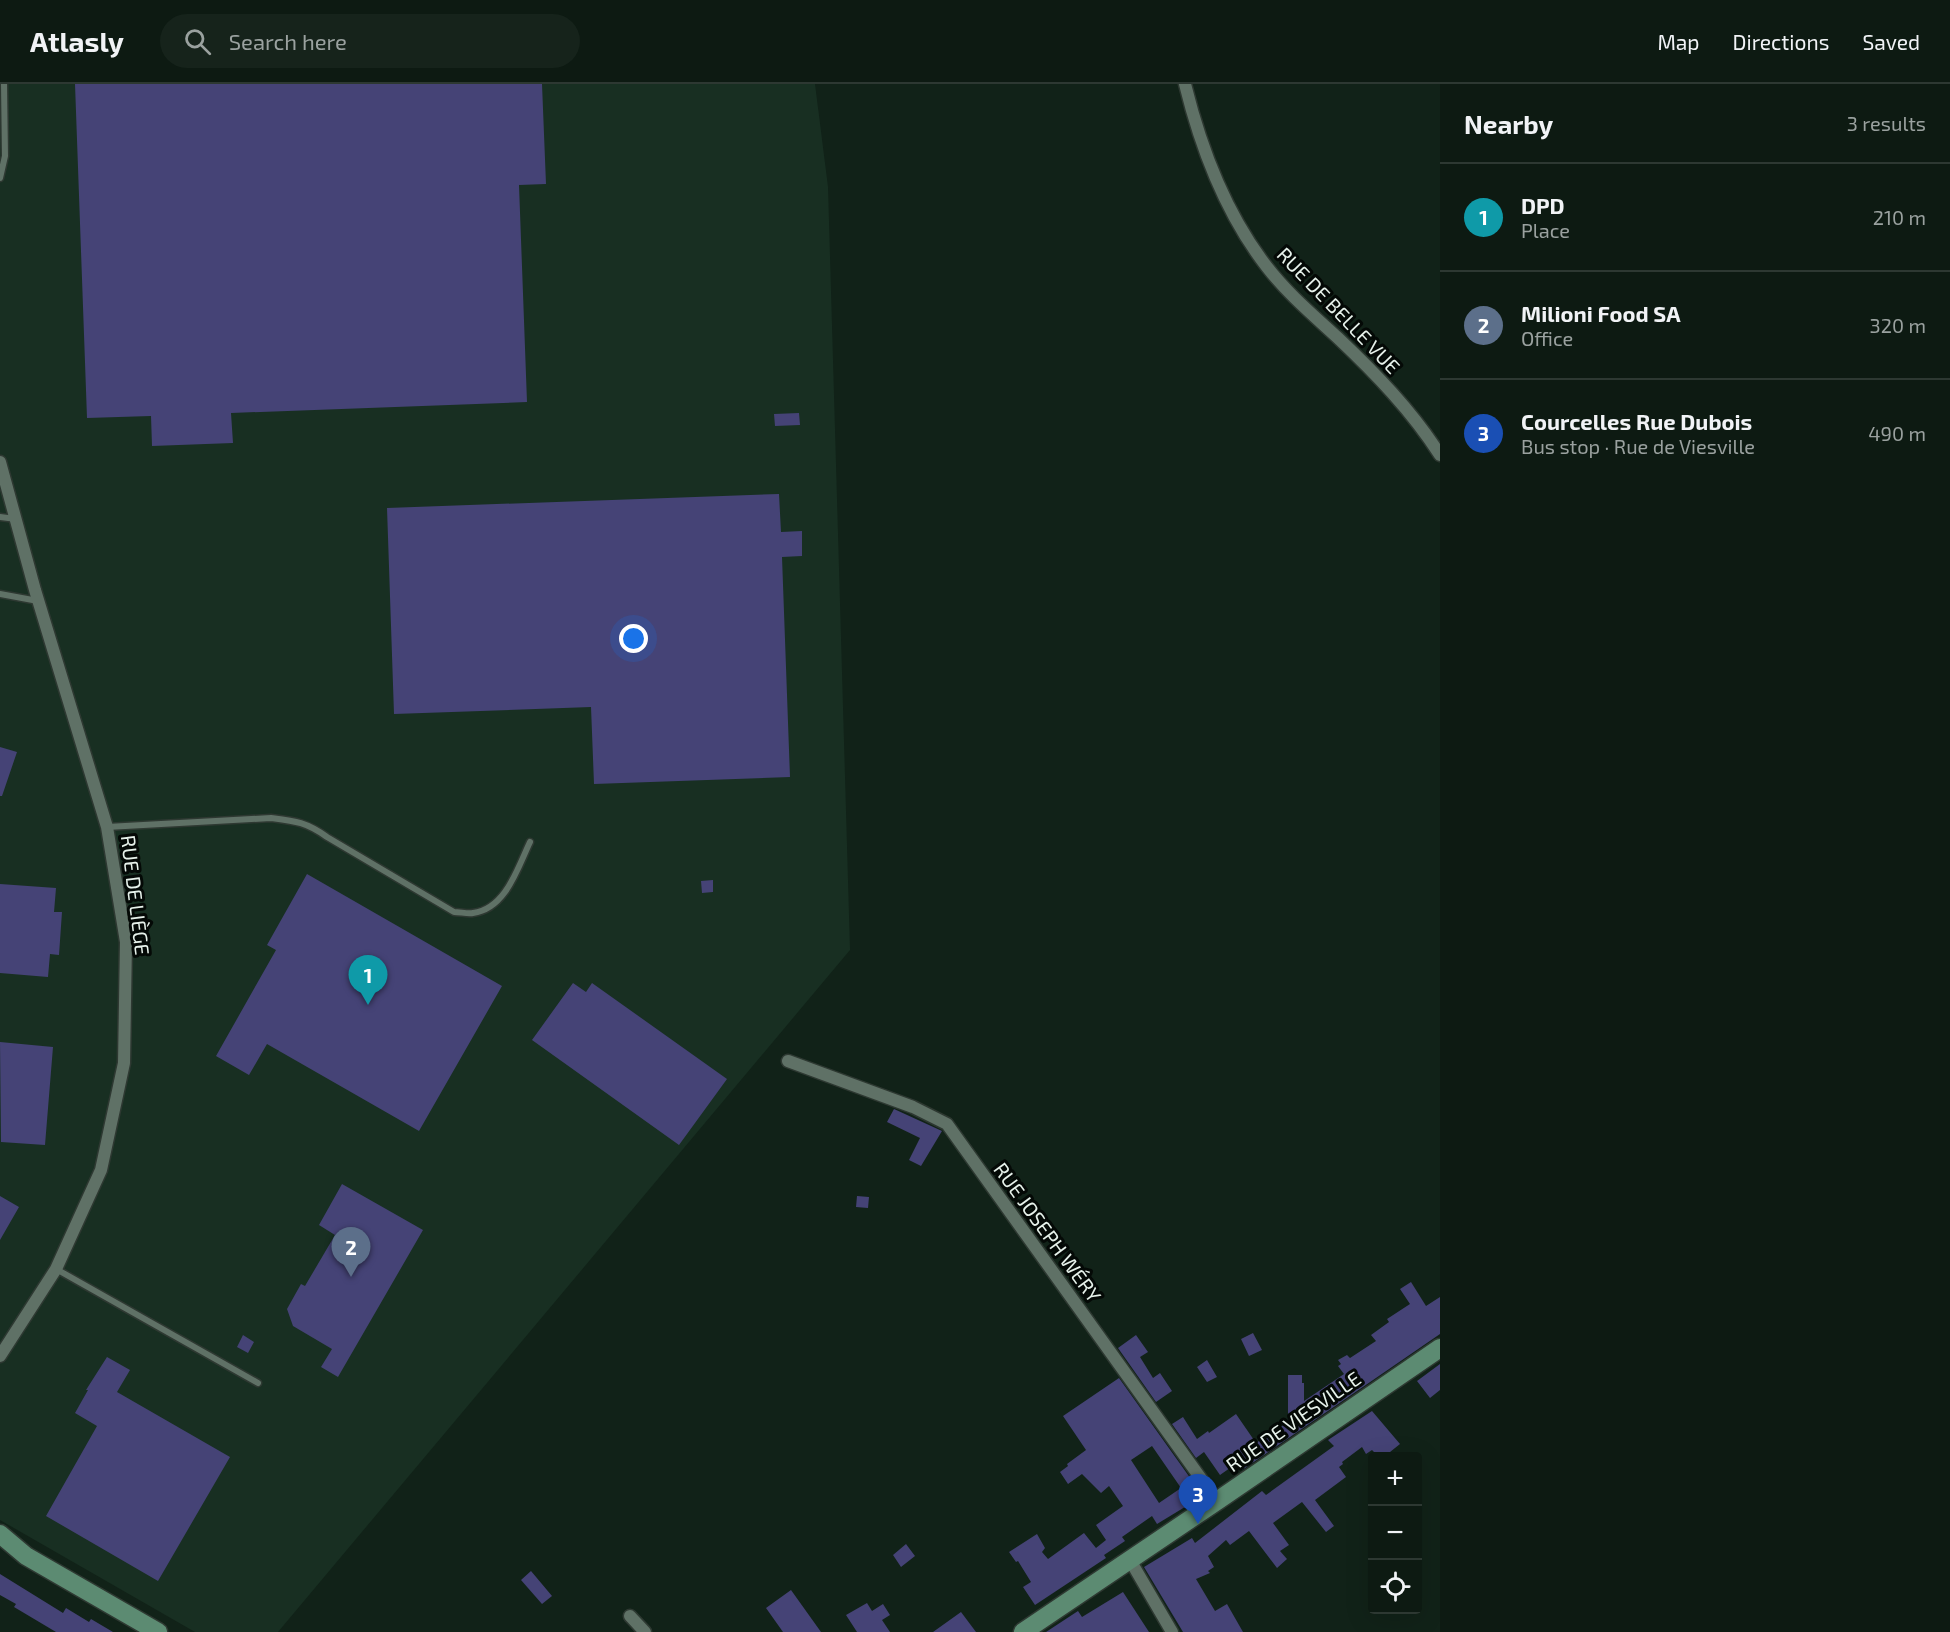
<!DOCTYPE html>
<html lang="en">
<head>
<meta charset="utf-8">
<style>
	:root { --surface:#0d1a12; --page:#16231b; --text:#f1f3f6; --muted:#9aa19f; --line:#2d3832; --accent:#d93025 }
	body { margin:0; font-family:"Exo 2",sans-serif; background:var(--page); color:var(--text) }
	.controls { position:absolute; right:18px; bottom:18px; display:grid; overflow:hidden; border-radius:6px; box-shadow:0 6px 24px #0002 }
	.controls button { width:54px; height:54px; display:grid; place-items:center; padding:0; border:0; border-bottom:2px solid var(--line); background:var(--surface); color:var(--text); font:30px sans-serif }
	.you { position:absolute; left:634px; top:555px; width:21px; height:21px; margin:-15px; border:4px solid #fff; border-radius:50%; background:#1a73e8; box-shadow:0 0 0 9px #1a73e833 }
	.badge { display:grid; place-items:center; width:39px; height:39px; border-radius:50%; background:var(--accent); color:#fff; font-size:20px; font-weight:700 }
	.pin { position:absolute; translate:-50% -50px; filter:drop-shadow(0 2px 3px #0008) }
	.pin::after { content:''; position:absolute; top:32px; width:21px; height:18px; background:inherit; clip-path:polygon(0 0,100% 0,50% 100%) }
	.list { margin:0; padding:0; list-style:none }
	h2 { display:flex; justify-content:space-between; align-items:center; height:78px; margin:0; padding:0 24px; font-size:26px }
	h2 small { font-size:20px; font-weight:400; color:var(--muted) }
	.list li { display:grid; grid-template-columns:39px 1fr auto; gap:18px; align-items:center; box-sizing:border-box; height:108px; padding:0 24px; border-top:2px solid var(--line) }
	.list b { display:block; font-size:22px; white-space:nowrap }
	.list p { margin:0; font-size:20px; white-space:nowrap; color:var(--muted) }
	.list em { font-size:20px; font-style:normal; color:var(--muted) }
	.icon { flex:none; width:33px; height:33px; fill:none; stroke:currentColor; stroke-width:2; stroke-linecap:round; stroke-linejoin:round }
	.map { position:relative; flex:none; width:1440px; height:1548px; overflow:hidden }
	header { display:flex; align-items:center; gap:36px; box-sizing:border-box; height:84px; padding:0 30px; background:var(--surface); border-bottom:2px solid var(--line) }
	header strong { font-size:28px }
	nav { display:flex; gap:33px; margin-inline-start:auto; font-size:21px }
	.search { width:420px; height:54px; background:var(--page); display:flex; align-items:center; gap:15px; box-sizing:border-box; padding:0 21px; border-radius:33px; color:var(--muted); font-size:22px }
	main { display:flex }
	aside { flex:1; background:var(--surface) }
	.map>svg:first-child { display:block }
	.built { fill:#182f22 }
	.building { fill:#454376; fill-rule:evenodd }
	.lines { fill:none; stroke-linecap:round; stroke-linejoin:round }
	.lane-casing { stroke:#2e3932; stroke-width:9 }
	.street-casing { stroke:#2e3932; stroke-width:15 }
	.secondary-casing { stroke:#2e3932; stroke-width:21 }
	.lane { stroke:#5f7166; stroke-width:6 }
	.street { stroke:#5f7166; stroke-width:12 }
	.secondary { stroke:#5c8b72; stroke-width:18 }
	.labels { text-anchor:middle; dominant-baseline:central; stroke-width:6; stroke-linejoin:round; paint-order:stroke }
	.street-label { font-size:20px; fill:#e7f2eb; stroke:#040906 }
</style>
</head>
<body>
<header>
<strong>Atlasly</strong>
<div class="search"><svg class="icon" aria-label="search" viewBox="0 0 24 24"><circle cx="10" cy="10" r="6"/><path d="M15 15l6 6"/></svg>Search here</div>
<nav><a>Map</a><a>Directions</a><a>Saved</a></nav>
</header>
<main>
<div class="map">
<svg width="1440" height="1548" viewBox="0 0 1440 1548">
	<rect width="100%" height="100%" fill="#112218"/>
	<path class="built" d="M0,0H815L828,103L850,866L278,1548H195L0,1436Z"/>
	<path class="building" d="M75,0H542L546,100L519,101L527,318L231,329L233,359L152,362L151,332L87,334Z
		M799,329L800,341L775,342L774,330Z
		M779,410L781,448L802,447V472L782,473L790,693L594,700L591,623L394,630L387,424Z
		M0,663L17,668L2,712H0Z
		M307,790L502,902L419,1047L267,960L249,991L216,972L276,866L267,861Z
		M713,796V808L702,809L701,797Z
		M0,800L56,804L54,828H62L59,871L50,870L48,893L0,889Z
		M573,899L586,908L592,899L727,995L679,1061L532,956Z
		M0,958L53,963L45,1061L1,1058Z
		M894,1025L942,1047L921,1082L909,1076L920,1054L887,1038Z
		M342,1100L423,1146L338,1293L321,1283L332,1265L293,1242L287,1225L301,1200L305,1202L335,1151L319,1141Z
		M0,1112L19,1123L0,1156Z
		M857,1112L869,1113L868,1124L856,1123Z
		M1411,1198L1426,1222L1440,1213V1250L1242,1386L1237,1379L1220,1391L1204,1368L1196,1374L1172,1340L1183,1333L1197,1355L1208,1347L1209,1349L1236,1330L1256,1359L1288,1338V1291H1302V1299H1304V1317L1344,1290L1338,1282L1341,1280L1338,1276L1347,1271L1350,1274L1376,1257L1371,1251L1389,1238L1387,1235L1410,1220L1400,1205Z
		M1253,1249L1262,1266L1249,1272L1241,1255Z
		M243,1251L254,1258L248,1269L237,1263Z
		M1136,1251L1148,1268L1140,1273L1153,1294L1160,1289L1172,1307L1156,1318L1118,1264Z
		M107,1273L130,1286L117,1308L230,1373L158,1497L46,1432L97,1342L75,1329L88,1306H86Z
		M1207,1276L1217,1293L1207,1298L1197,1283Z
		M1440,1280V1306L1430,1314L1417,1297Z
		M1119,1294L1203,1412L1157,1440L1152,1432L1122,1453L1125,1457L1104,1471L1106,1474L1035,1521L1023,1503L1031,1498L1018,1477L1016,1478L1009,1468L1037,1450L1045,1464L1042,1468L1048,1475L1084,1449L1096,1464L1106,1456L1096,1441L1123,1422L1109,1402L1101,1409L1082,1390L1068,1400L1060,1388L1068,1382L1067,1380L1086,1366L1063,1332ZM1152,1362L1181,1404L1159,1419L1131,1376Z
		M1372,1327L1400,1360L1385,1372H1378L1372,1366L1366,1370L1362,1363L1342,1378L1343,1380L1339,1383L1346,1393L1315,1416L1334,1442L1326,1448L1302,1418L1273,1439L1289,1461L1280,1467L1287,1475L1277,1484L1249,1447L1230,1461L1226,1456L1208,1472L1214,1483L1208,1487L1210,1489L1196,1495L1215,1527L1227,1520L1243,1548H1183L1144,1483L1192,1454L1195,1459L1262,1407L1266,1411L1334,1362L1328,1356Z
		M906,1460L915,1472L901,1483L893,1471Z
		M531,1487L552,1512L542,1520L521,1496Z
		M0,1490L63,1529L66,1524L89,1538L91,1535L113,1548H56L14,1523L16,1520L0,1511Z
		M791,1506L821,1548H783L766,1524Z
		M1123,1508L1149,1548H1046L1078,1527L1082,1533Z
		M867,1519L872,1527L883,1520L890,1531L882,1536L890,1548H857L846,1531Z
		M961,1528L976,1548H933Z"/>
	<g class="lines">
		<g class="lane-casing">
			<path id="lane" d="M0,94L5,72L4,0
				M0,433L16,435
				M0,510L38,517
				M107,743L271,734C295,737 306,738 327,753L454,828C460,828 468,830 473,829C506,825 518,783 530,758
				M56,1185L258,1299"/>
		</g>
		<g class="street-casing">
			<path id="street" d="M1185,0C1201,65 1225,129 1267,183C1287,209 1313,231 1338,254C1375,289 1412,327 1440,371
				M0,378L35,506L107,743L126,858L124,979L101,1086L56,1185L0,1272
				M788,977L913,1023L947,1040L1217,1417
				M1130,1476L1172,1548
				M630,1532L645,1548"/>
		</g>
		<g class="secondary-casing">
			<path id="secondary" d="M0,1450L26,1472L158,1548
				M1023,1548L1217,1417L1440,1264"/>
		</g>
		<use href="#lane" class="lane"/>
		<use href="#street" class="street"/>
		<use href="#secondary" class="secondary"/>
	</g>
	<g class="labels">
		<g class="street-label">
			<text transform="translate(1339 226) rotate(46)">RUE DE BELLE VUE</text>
			<text transform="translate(136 811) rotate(83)">RUE DE LIÈGE</text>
			<text transform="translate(1048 1148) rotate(54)">RUE JOSEPH WÉRY</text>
			<text transform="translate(1293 1337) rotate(-35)">RUE DE VIESVILLE</text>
		</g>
	</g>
</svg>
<div class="controls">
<button>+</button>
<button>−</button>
<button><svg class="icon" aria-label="locate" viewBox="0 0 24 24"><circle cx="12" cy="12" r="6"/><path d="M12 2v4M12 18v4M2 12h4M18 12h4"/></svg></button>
</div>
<div class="you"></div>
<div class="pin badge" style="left:368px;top:921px;background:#0f9aa8">1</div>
<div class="pin badge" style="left:351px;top:1193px;background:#5c6f8a">2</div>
<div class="pin badge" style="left:1198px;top:1440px;background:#1a4fb4">3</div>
</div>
<aside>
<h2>Nearby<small>3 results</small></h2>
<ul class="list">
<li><span class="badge" style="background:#0f9aa8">1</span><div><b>DPD</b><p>Place</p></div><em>210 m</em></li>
<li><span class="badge" style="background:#5c6f8a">2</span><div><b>Milioni Food SA</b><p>Office</p></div><em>320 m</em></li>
<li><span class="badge" style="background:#1a4fb4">3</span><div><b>Courcelles Rue Dubois</b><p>Bus stop · Rue de Viesville</p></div><em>490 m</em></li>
</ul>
</aside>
</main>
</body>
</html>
